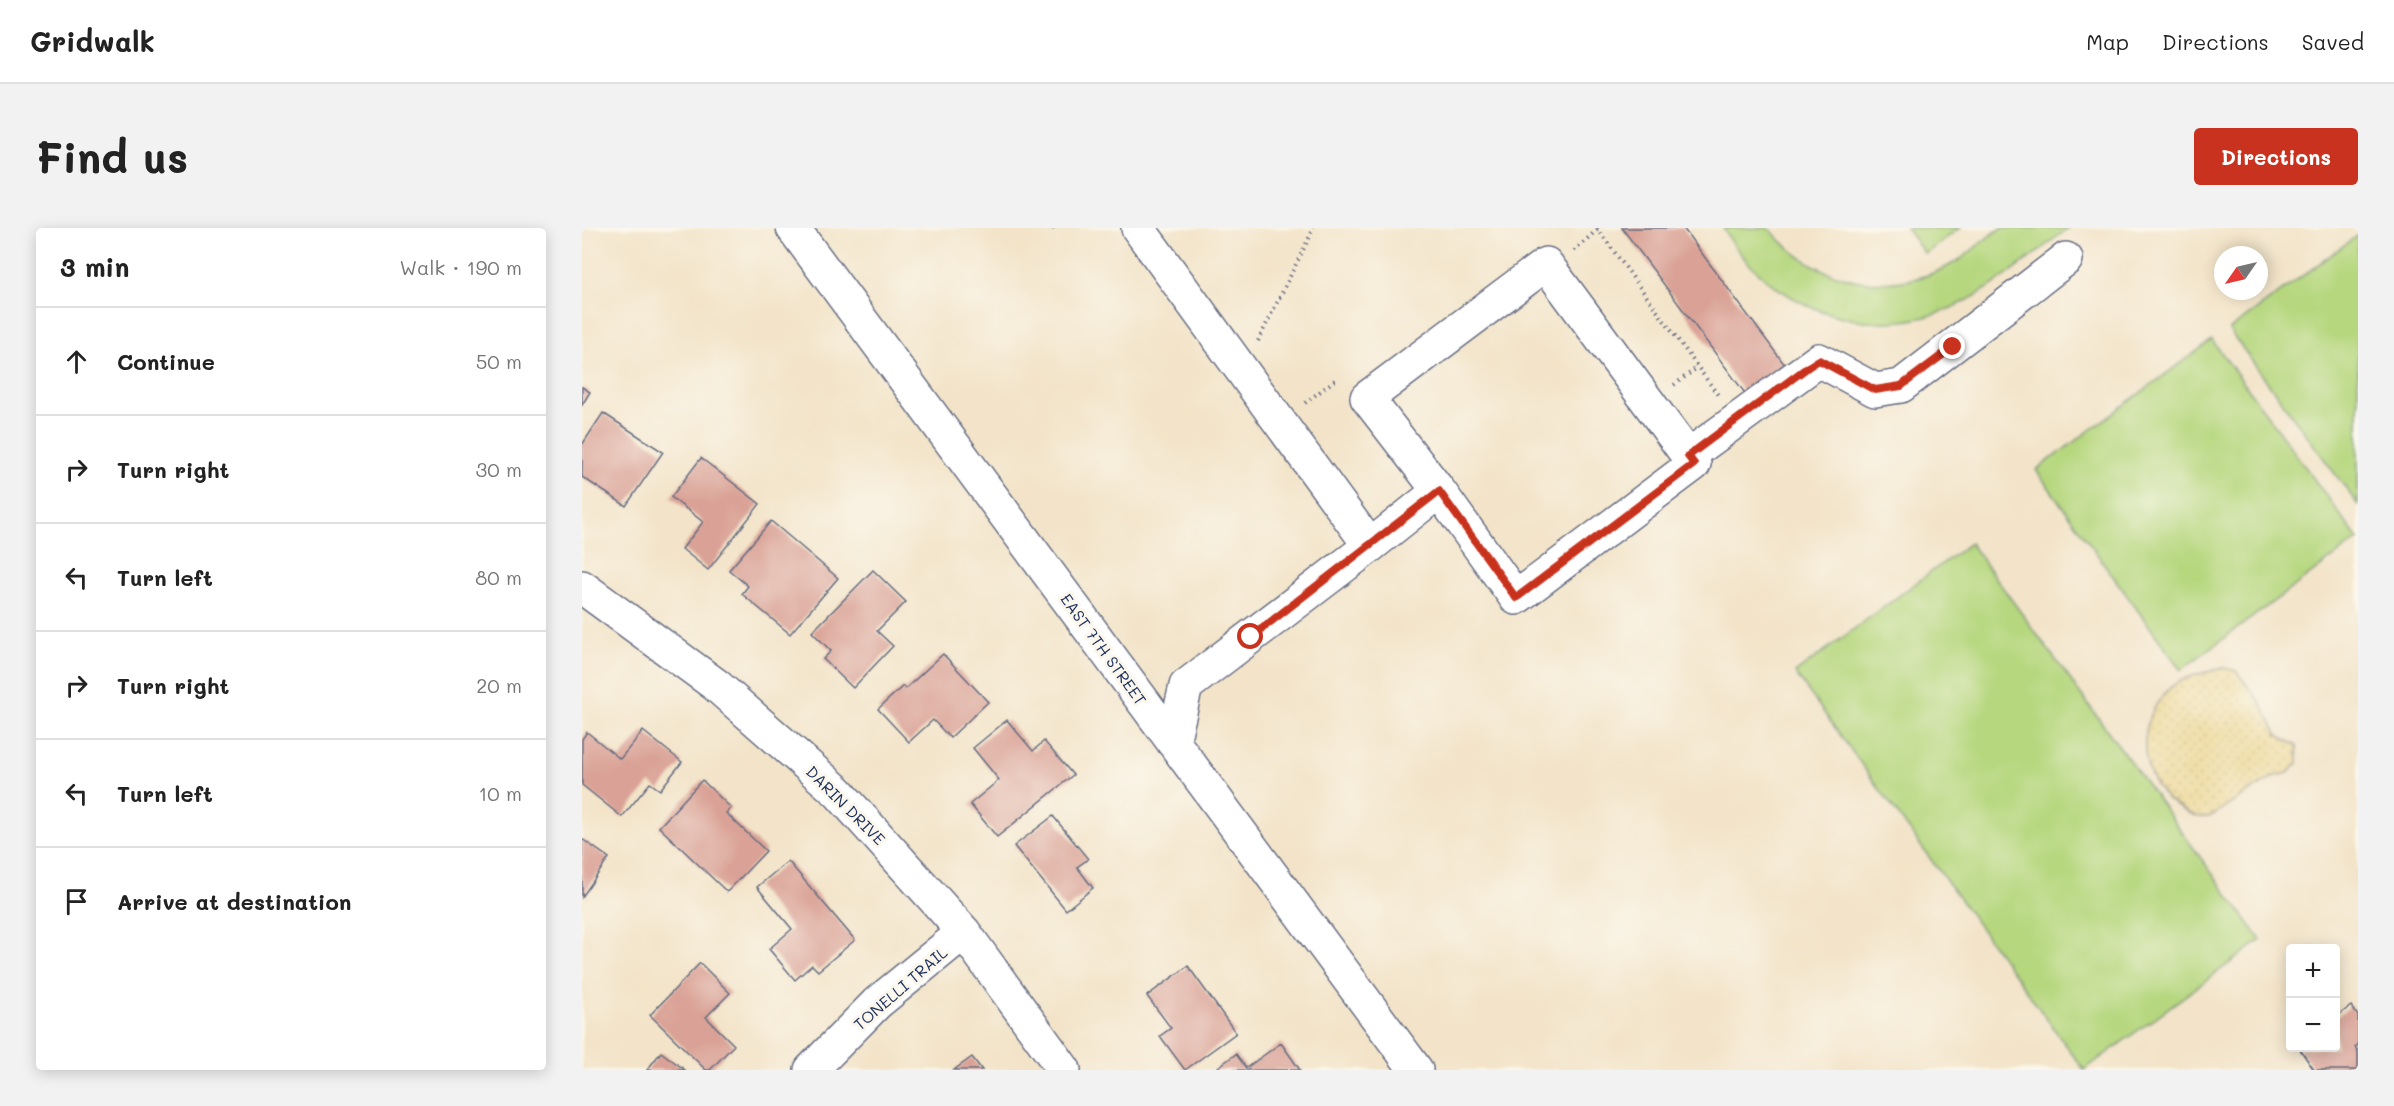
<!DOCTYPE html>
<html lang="en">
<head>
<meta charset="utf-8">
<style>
	:root { --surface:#fff; --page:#f2f2f2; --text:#222; --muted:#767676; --line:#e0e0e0; --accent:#c8321e }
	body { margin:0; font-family:Mali,sans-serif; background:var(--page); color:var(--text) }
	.controls { position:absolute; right:18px; bottom:18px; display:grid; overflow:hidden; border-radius:6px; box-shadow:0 3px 15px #0003 }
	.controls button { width:54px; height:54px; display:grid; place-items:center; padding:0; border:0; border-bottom:2px solid var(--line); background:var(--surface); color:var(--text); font:30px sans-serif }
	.compass { position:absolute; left:1632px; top:18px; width:54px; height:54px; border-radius:50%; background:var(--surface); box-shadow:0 3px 15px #0003; rotate:236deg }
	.stop { position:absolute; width:18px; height:18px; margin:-14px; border:4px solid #c8321e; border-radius:50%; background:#fff }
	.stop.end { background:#c8321e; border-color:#fff; box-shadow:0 2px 6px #0008 }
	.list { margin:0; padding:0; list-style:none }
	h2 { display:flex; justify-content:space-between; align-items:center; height:78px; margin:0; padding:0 24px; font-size:26px }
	h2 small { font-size:20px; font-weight:400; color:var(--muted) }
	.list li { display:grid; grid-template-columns:39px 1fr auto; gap:18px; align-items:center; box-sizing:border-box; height:108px; padding:0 24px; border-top:2px solid var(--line) }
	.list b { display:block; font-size:22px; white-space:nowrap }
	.list em { font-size:20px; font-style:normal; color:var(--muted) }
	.icon { flex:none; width:33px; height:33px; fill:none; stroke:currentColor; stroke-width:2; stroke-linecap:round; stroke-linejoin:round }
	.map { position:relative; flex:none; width:1776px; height:842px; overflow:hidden; border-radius:6px }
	header { display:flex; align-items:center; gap:36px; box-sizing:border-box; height:84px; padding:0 30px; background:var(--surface); border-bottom:2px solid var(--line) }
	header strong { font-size:28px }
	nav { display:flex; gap:33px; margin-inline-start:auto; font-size:21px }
	.intro { display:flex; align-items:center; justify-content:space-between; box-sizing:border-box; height:144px; padding:0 36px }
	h1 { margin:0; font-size:42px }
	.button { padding:15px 27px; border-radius:6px; background:var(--accent); color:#fff; font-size:21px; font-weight:700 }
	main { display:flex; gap:36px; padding:0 36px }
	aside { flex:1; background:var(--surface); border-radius:6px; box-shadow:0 3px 15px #0003 }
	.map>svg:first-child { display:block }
	.green { fill:#b6d77e; stroke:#68836e; stroke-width:1.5 }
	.sand { fill:url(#sand-dots); stroke:#84847e; stroke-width:1.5 }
	.building { fill:#daa296 }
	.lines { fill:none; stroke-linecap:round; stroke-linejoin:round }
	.minor-casing { stroke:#676e83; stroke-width:36 }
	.path { stroke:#676e83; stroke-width:4; stroke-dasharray:1.5 4.5; stroke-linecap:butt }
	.minor { stroke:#fff; stroke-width:33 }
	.route { stroke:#c8321e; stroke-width:8 }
	.labels { text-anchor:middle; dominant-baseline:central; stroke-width:6; stroke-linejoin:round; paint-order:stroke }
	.street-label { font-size:16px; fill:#1b2f5e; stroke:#fbf7ec }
</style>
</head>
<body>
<header>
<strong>Gridwalk</strong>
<nav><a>Map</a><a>Directions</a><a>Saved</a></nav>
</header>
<div class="intro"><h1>Find us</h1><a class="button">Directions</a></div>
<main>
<aside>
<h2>3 min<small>Walk · 190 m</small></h2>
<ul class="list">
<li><svg class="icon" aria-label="ahead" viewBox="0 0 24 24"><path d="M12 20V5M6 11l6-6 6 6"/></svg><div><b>Continue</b></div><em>50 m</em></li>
<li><svg class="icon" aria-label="right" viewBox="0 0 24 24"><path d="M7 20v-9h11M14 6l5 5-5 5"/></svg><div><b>Turn right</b></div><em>30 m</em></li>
<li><svg class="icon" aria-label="left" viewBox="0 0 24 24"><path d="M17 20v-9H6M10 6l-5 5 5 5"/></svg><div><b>Turn left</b></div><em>80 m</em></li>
<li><svg class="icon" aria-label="right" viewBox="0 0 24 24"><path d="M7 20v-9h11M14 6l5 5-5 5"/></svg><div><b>Turn right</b></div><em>20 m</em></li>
<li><svg class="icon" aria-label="left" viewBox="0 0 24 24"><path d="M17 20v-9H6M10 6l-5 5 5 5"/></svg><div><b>Turn left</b></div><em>10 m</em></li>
<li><svg class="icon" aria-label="arrive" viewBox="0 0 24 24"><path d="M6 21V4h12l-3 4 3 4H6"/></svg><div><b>Arrive at destination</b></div></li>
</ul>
</aside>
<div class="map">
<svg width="1776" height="842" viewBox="0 0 1776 842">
	<defs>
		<pattern id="sand-dots" width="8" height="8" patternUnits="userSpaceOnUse" patternTransform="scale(1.5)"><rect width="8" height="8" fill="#eeda9e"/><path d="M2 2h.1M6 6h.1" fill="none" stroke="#ccbb8a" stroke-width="1.8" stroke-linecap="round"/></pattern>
	</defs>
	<rect width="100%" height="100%" fill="#fbf7ec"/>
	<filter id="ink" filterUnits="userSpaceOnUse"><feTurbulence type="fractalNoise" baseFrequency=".0167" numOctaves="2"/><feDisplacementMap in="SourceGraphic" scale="12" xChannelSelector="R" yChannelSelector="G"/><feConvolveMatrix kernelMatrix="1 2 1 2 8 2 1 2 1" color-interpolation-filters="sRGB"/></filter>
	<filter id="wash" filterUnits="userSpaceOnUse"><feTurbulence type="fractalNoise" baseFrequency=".008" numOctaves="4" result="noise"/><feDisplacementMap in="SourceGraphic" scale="24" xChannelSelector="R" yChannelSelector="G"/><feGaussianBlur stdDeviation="1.35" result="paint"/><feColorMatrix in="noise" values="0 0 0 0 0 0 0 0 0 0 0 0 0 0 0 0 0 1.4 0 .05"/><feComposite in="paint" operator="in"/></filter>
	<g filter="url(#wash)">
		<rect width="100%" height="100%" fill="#f3e4c9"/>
		<path class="green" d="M1141,0H1187C1235,58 1313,72 1377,32C1390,24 1409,3 1422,0C1438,0 1469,0 1487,0C1451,26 1415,59 1374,78C1289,118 1186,80 1141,0Z
			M1324,0H1378L1343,26Z
			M1776,7V277L1647,102Z
			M1630,112L1776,311L1599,442L1454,242Z
			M1388,315L1679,712L1502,842L1213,445Z"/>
		<path class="sand" d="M1642,440L1654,443L1678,474L1696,507L1715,518L1716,535L1706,545L1693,548L1629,588C1618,591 1613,588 1603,583C1556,559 1550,498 1586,462C1601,447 1623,445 1642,440Z"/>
		<g id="blocks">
			<path class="building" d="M1040,0H1101L1206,141L1168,172Z
				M0,159L8,164L0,177Z
				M21,185L81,224L44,278L0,249V217Z
				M119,230L178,276L126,342L100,321L121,294L89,269Z
				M189,293L256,350L208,406L160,366L166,358L147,342Z
				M291,342L324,374L295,403L311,418L271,460L241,431L249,423L230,404Z
				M361,426L406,474L368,510L351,492L327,514L296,481L321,458L323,461Z
				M425,492L451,523L462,513L491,547L415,609L388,576L417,552L391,520Z
				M61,503L100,534L78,562L68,555L40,589L0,557V511L5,504L38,531Z
				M120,552L149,580L144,585L184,623L145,664L77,599Z
				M471,588L506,631L495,639L511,660L484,682L432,618Z
				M0,611L27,630L0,669Z
				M206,633L273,712L236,743L230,737L213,752L187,721L210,701L175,659Z
				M118,735L148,765L124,789L152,817L128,842H124L68,787Z
				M606,738L654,805L603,842L578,808L589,800L565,768Z
				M1769,778L1776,788V817L1773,819L1776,824V842H1732L1717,820H1754V789Z
				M699,815L718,842H632L654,826L664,840Z
				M79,824L103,842H65Z
				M390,829L400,842H372Z"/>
		</g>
	</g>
	<g filter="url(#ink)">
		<use href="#blocks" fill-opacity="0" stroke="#676e83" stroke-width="1.5"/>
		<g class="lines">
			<g class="minor-casing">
				<path id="minor" d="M211,0L834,842
					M556,0L788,318L604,458L591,514
					M1106,228L1237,132L1293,162L1319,158L1484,31
					M788,318L857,263L934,370L1112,236L964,36L785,170L857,263
					M0,359L134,457L256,564L382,704L482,842
					M229,842L295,775L382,704"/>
			</g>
			<path class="path" d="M1015,0L1136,167
				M470,1L472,0
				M992,23L1016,1
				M676,113L732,0
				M1092,157L1116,139
				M723,175L753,152"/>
			<use href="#minor" class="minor"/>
		</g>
	</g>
	<g class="lines" filter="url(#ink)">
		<path class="route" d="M669,409L857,263L934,370L1112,236L1106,228L1226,139L1237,132L1293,162L1319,158L1371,119"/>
	</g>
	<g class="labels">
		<g class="street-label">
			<text transform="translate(522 421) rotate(54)">EAST 7TH STREET</text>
			<text transform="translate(264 577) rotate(45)">DARIN DRIVE</text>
			<text transform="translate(318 760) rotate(-41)">TONELLI TRAIL</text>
		</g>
	</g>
</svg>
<div class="controls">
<button>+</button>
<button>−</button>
</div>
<svg class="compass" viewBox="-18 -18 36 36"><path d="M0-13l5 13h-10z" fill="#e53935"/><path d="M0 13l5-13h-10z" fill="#767676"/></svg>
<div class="stop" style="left:669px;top:409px"></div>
<div class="stop end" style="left:1371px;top:119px"></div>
</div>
</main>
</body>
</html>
